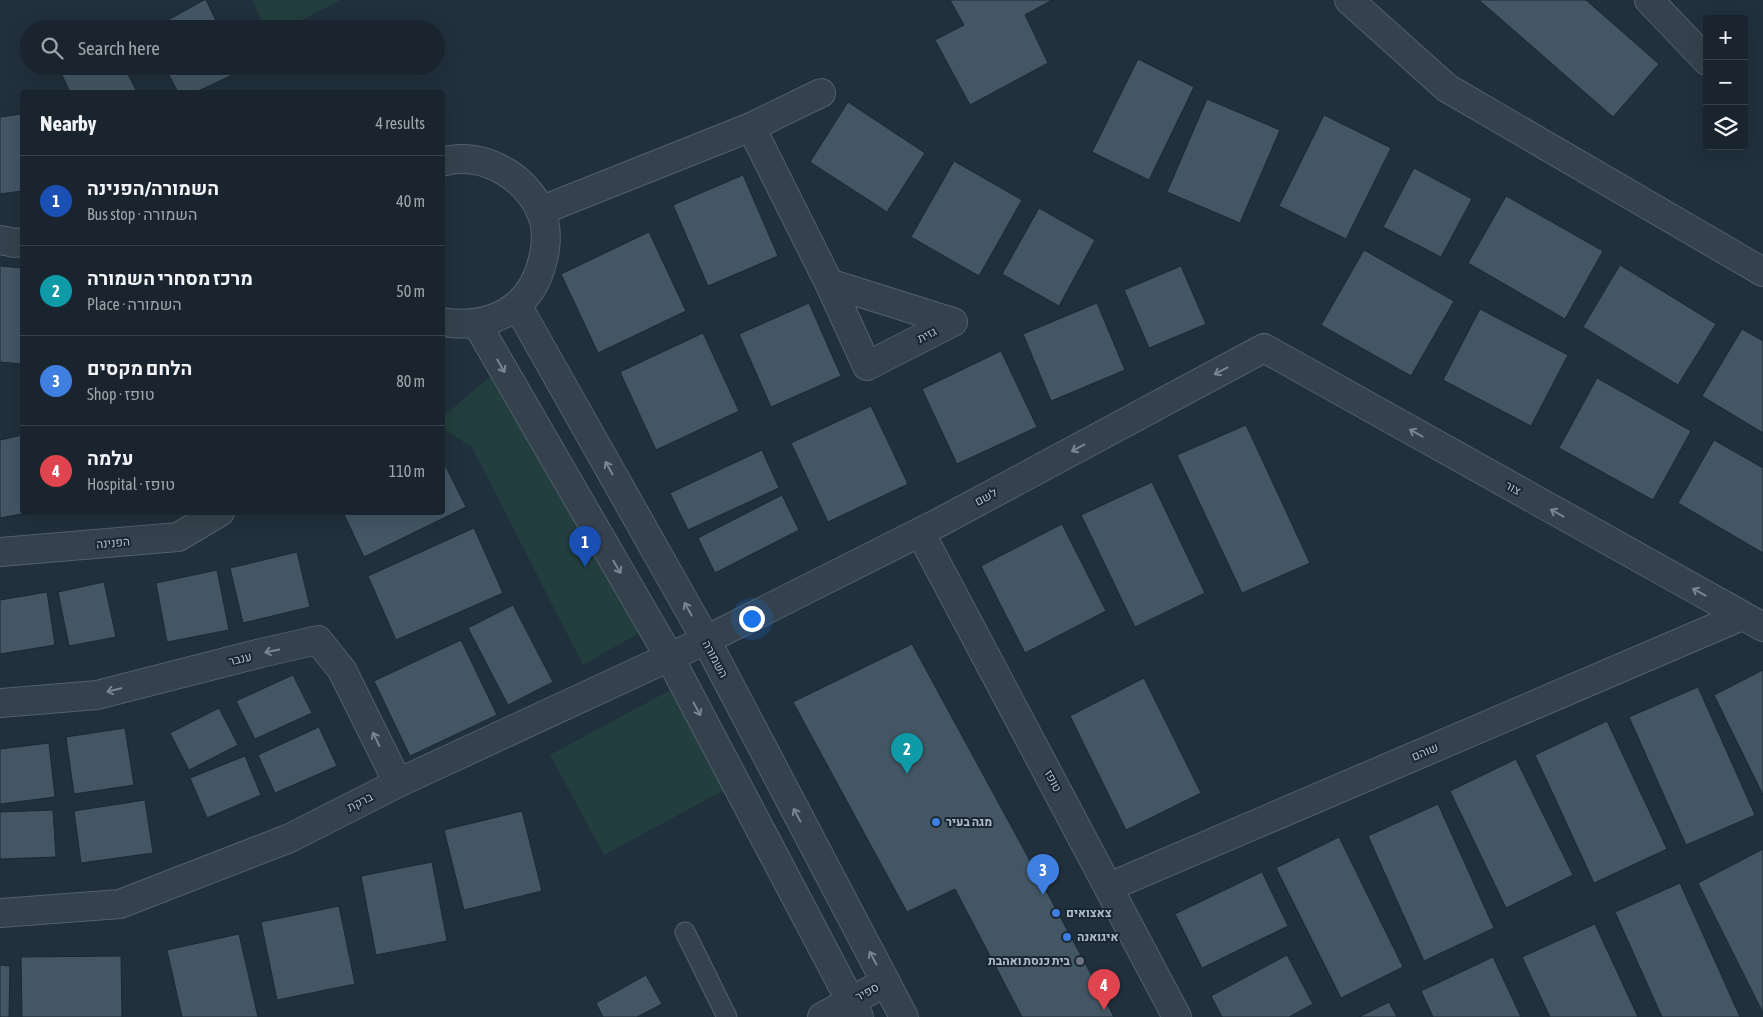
<!DOCTYPE html>
<html lang="en">
<head>
<meta charset="utf-8">
<style>
	:root { --surface:#19242e; --page:#26303a; --text:#f1f3f6; --muted:#9fa4aa; --line:#37414a; --accent:#d93025 }
	body { margin:0; font-family:"Asap Condensed",Heebo,sans-serif; background:var(--page); color:var(--text) }
	.controls { position:absolute; right:15px; top:15px; display:grid; overflow:hidden; border-radius:5px; box-shadow:0 5px 20px #0002 }
	.controls button { width:45px; height:45px; display:grid; place-items:center; padding:0; border:0; border-bottom:1px solid var(--line); background:var(--surface); color:var(--text); font:25px sans-serif }
	.you { position:absolute; left:751px; top:618px; width:18px; height:18px; margin:-12px; border:4px solid #fff; border-radius:50%; background:#1a73e8; box-shadow:0 0 0 8px #1a73e833 }
	.badge { display:grid; place-items:center; width:32px; height:32px; border-radius:50%; background:var(--accent); color:#fff; font-size:16px; font-weight:700 }
	.pin { position:absolute; translate:-50% -41px; filter:drop-shadow(0 1px 2px #0008) }
	.pin::after { content:''; position:absolute; top:26px; width:18px; height:15px; background:inherit; clip-path:polygon(0 0,100% 0,50% 100%) }
	.list { margin:0; padding:0; list-style:none }
	h2 { display:flex; justify-content:space-between; align-items:center; height:65px; margin:0; padding:0 20px; font-size:21px }
	h2 small { font-size:16px; font-weight:400; color:var(--muted) }
	.list li { display:grid; grid-template-columns:32px 1fr auto; gap:15px; align-items:center; box-sizing:border-box; height:90px; padding:0 20px; border-top:1px solid var(--line) }
	.list b { display:block; font-size:19px; white-space:nowrap }
	.list p { margin:0; font-size:16px; white-space:nowrap; color:var(--muted) }
	.list em { font-size:16px; font-style:normal; color:var(--muted) }
	.icon { flex:none; width:28px; height:28px; fill:none; stroke:currentColor; stroke-width:2; stroke-linecap:round; stroke-linejoin:round }
	.map { position:relative; flex:none; width:1763px; height:1017px; overflow:hidden }
	.search { position:absolute; background:var(--surface); box-shadow:0 5px 20px #0002; left:20px; top:20px; width:425px; height:55px; display:flex; align-items:center; gap:12px; box-sizing:border-box; padding:0 18px; border-radius:28px; color:var(--muted); font-size:19px }
	.panel { position:absolute; background:var(--surface); box-shadow:0 5px 20px #0002; left:20px; top:90px; width:425px; height:425px; border-radius:5px }
	.map>svg:first-child { display:block }
	.green { fill:#233e3e }
	.building { fill:#445664; stroke:#1c2934 }
	.lines { fill:none; stroke-linecap:round; stroke-linejoin:round }
	.service-casing { stroke:#535f6b; stroke-width:21 }
	.minor-casing { stroke:#535f6b; stroke-width:30 }
	.service { stroke:#35424d; stroke-width:19 }
	.minor { stroke:#35424d; stroke-width:28 }
	.oneway { stroke:#798591 }
	.shop-dot { fill:#3f7fe0; stroke:#1a2732; stroke-width:2 }
	.worship-dot { fill:#6b7280; stroke:#1a2732; stroke-width:2 }
	.labels { text-anchor:middle; dominant-baseline:central; stroke-width:4; stroke-linejoin:round; paint-order:stroke }
	.street-label { font-size:12px; fill:#b0bcc9; stroke:#1a2732 }
	.poi-label { font-size:12px; font-weight:bold; fill:#b0bcc9; stroke:#1a2732; text-anchor:start }
</style>
</head>
<body>
<div class="map">
<svg width="1763" height="1017" viewBox="0 0 1763 1017">
	<rect width="100%" height="100%" fill="#21303d"/>
	<path class="green" d="M252,0H341L284,29H265Z
		M502,367L639,633L583,665L472,447L443,429V416Z
		M674,688L728,788L604,855L550,755Z"/>
	<path class="building" d="M204,0H206L220,29H152Z
		M950,0H1052L1025,15L1048,63L970,105L935,40L964,25Z
		M1479,0H1586L1659,64L1613,117Z
		M1138,59L1194,87L1149,180L1092,152Z
		M76,66H124L137,92H70L61,73Z
		M164,66H238L241,71L196,92H178Z
		M1207,99L1280,130L1240,223L1167,192Z
		M848,102L925,153L887,212L810,162Z
		M22,114V191L0,194V117Z
		M1324,115L1391,148L1346,239L1279,206Z
		M954,161L1022,200L979,276L911,237Z
		M1414,168L1472,199L1441,257L1383,227Z
		M743,175L778,256L708,286L673,205Z
		M1506,196L1603,251L1565,319L1468,263Z
		M1039,208L1095,240L1059,306L1002,274Z
		M649,232L686,311L598,353L561,274Z
		M1364,250L1454,301L1411,376L1321,325Z
		M1620,265L1716,324L1678,385L1583,327Z
		M0,266L22,268V364L0,362Z
		M1181,266L1206,324L1149,348L1124,290Z
		M809,303L841,376L771,407L739,334Z
		M1097,303L1125,370L1051,401L1023,334Z
		M1480,309L1568,355L1531,426L1443,380Z
		M1742,329L1763,341V433L1702,396Z
		M703,333L739,411L656,450L620,372Z
		M1001,351L1037,427L957,464L922,389Z
		M1597,378L1691,431L1653,500L1559,448Z
		M871,406L908,484L828,522L791,443Z
		M1246,425L1310,563L1242,593L1177,455Z
		M22,435V512H32L0,518V440Z
		M1714,440L1763,468V553L1678,503Z
		M762,450L779,488L688,530L670,493Z
		M442,459L466,507L364,557L343,512H442Z
		M1152,482L1205,593L1135,627L1081,515Z
		M782,495L799,530L715,573L698,538Z
		M1062,524L1106,611L1025,653L981,566Z
		M474,528L503,593L396,640L368,576Z
		M297,552L310,607L243,623L230,568Z
		M217,570L229,630L167,642L156,583Z
		M104,582L116,637L69,646L58,592Z
		M47,592L55,645L0,654V600Z
		M513,605L553,682L508,705L468,628Z
		M461,640L497,715L410,756L374,681Z
		M912,644L1022,846L1114,1017H1022L955,889L907,912L793,702Z
		M1763,670V795L1714,695Z
		M293,675L312,713L255,739L236,701Z
		M1144,678L1201,793L1126,830L1070,716Z
		M1698,687L1755,815L1686,845L1629,717Z
		M219,708L238,745L189,770L170,733Z
		M1607,721L1667,849L1594,883L1535,755Z
		M319,727L337,766L275,793L258,755Z
		M125,728L134,785L74,794L66,737Z
		M49,743L55,797L0,804V749Z
		M245,756L261,795L207,818L190,778Z
		M1516,759L1573,875L1506,908L1450,791Z
		M145,800L153,853L81,863L74,811Z
		M1438,804L1494,928L1424,961L1368,836Z
		M53,810L56,857L0,859V812Z
		M522,811L542,891L464,910L444,830Z
		M1339,837L1403,967L1341,998L1276,868Z
		M1763,849V1013L1698,883Z
		M432,862L447,941L376,955L361,876Z
		M1262,872L1288,926L1202,968L1175,914Z
		M1680,883L1740,1017H1662L1615,912Z
		M339,906L355,984L277,1000L261,922Z
		M1595,924L1638,1017H1550L1522,957Z
		M239,934L258,1017H182L167,950Z
		M1287,955L1313,1004L1289,1017H1222L1211,996Z
		M121,956L122,1017H22L21,957Z
		M1493,957L1521,1017H1433L1421,991Z
		M0,965L10,966L9,1017H0Z
		M646,975L662,1004L637,1017H603L596,1003Z
		M1389,1002L1397,1017H1359Z"/>
	<g class="lines">
		<g class="service-casing">
			<path id="service" d="M685,932L727,1017"/>
		</g>
		<g class="minor-casing">
			<path id="minor" d="M1349,0L1447,88L1763,272
				M1649,0L1707,61
				M751,127L829,283L867,366L953,322L829,283
				M442,162C484,149 533,180 544,221C547,232 546,248 543,259C532,309 491,330 442,322
				M540,211L751,127L821,93
				M0,240L15,243L22,242
				M517,305L706,640L904,1017
				M477,324L670,658L859,1017
				M920,532L1177,1017
				M0,552L178,537L220,512
				M0,703L97,695L261,653L318,640L342,670L398,783
				M1109,887L1742,616
				M0,913L120,904L290,838L398,783L706,640L942,521L1264,348L1763,627
				M822,1017L886,982"/>
		</g>
		<use href="#service" class="service"/>
		<use href="#minor" class="minor"/>
	</g>
	<defs><path id="oneway-shaft" d="M-6 0H5M1.5-3L5.5 0L1.5 3" fill="none" stroke-width="1.6" stroke-linecap="round" stroke-linejoin="round" transform="scale(1.25)"/></defs>
	<g class="oneway">
		<use href="#oneway-shaft" transform="translate(501 366) rotate(60)"/>
		<use href="#oneway-shaft" transform="translate(1221 371) rotate(152)"/>
		<use href="#oneway-shaft" transform="translate(1416 433) rotate(-151)"/>
		<use href="#oneway-shaft" transform="translate(1078 448) rotate(152)"/>
		<use href="#oneway-shaft" transform="translate(609 468) rotate(-119)"/>
		<use href="#oneway-shaft" transform="translate(1557 513) rotate(-151)"/>
		<use href="#oneway-shaft" transform="translate(617 567) rotate(60)"/>
		<use href="#oneway-shaft" transform="translate(1699 592) rotate(-151)"/>
		<use href="#oneway-shaft" transform="translate(688 609) rotate(-119)"/>
		<use href="#oneway-shaft" transform="translate(272 651) rotate(168)"/>
		<use href="#oneway-shaft" transform="translate(114 690) rotate(166)"/>
		<use href="#oneway-shaft" transform="translate(697 709) rotate(62)"/>
		<use href="#oneway-shaft" transform="translate(376 739) rotate(-116)"/>
		<use href="#oneway-shaft" transform="translate(797 815) rotate(-118)"/>
		<use href="#oneway-shaft" transform="translate(873 958) rotate(-118)"/>
	</g>
	<g class="shop-dot">
		<circle cx="936" cy="822" r="5"/>
		<circle cx="1056" cy="913" r="5"/>
		<circle cx="1067" cy="937" r="5"/>
	</g>
	<circle class="worship-dot" cx="1080" cy="961" r="5"/>
	<g class="labels">
		<g class="street-label">
			<text transform="translate(927 335) rotate(-27)">גזית</text>
			<text transform="translate(1513 488) rotate(29)">צור</text>
			<text transform="translate(986 497) rotate(-28)">לשם</text>
			<text transform="translate(113 543) rotate(-5)">הפנינה</text>
			<text transform="translate(240 659) rotate(-14)">ענבר</text>
			<text transform="translate(715 659) rotate(62)">השמורה</text>
			<text transform="translate(1425 752) rotate(-23)">שוהם</text>
			<text transform="translate(1053 781) rotate(62)">טופז</text>
			<text transform="translate(360 802) rotate(-27)">ברקת</text>
			<text transform="translate(867 992) rotate(-28)">ספיר</text>
		</g>
		<g class="poi-label">
			<text x="946" y="822">מגה בעיר</text>
			<text x="1066" y="913">צאצואים</text>
			<text x="1077" y="937">איגואנה</text>
			<text x="1070" y="961" text-anchor="end">בית כנסת ואהבת</text>
		</g>
	</g>
</svg>
<div class="controls">
<button>+</button>
<button>−</button>
<button><svg class="icon" aria-label="layers" viewBox="0 0 24 24"><path d="M12 4l9 5-9 5-9-5zM3 14l9 5 9-5"/></svg></button>
</div>
<div class="you"></div>
<div class="pin badge" style="left:585px;top:567px;background:#1a4fb4">1</div>
<div class="pin badge" style="left:907px;top:774px;background:#0f9aa8">2</div>
<div class="pin badge" style="left:1043px;top:895px;background:#3f7fe0">3</div>
<div class="pin badge" style="left:1104px;top:1010px;background:#e0444e">4</div>
<div class="search"><svg class="icon" aria-label="search" viewBox="0 0 24 24"><circle cx="10" cy="10" r="6"/><path d="M15 15l6 6"/></svg>Search here</div>
<section class="panel">
<h2>Nearby<small>4 results</small></h2>
<ul class="list">
<li><span class="badge" style="background:#1a4fb4">1</span><div><b>השמורה/הפנינה</b><p>Bus stop · השמורה</p></div><em>40 m</em></li>
<li><span class="badge" style="background:#0f9aa8">2</span><div><b>מרכז מסחרי השמורה</b><p>Place · השמורה</p></div><em>50 m</em></li>
<li><span class="badge" style="background:#3f7fe0">3</span><div><b>הלחם מקסים</b><p>Shop · טופז</p></div><em>80 m</em></li>
<li><span class="badge" style="background:#e0444e">4</span><div><b>עלמה</b><p>Hospital · טופז</p></div><em>110 m</em></li>
</ul>
</section>
</div>
</body>
</html>
